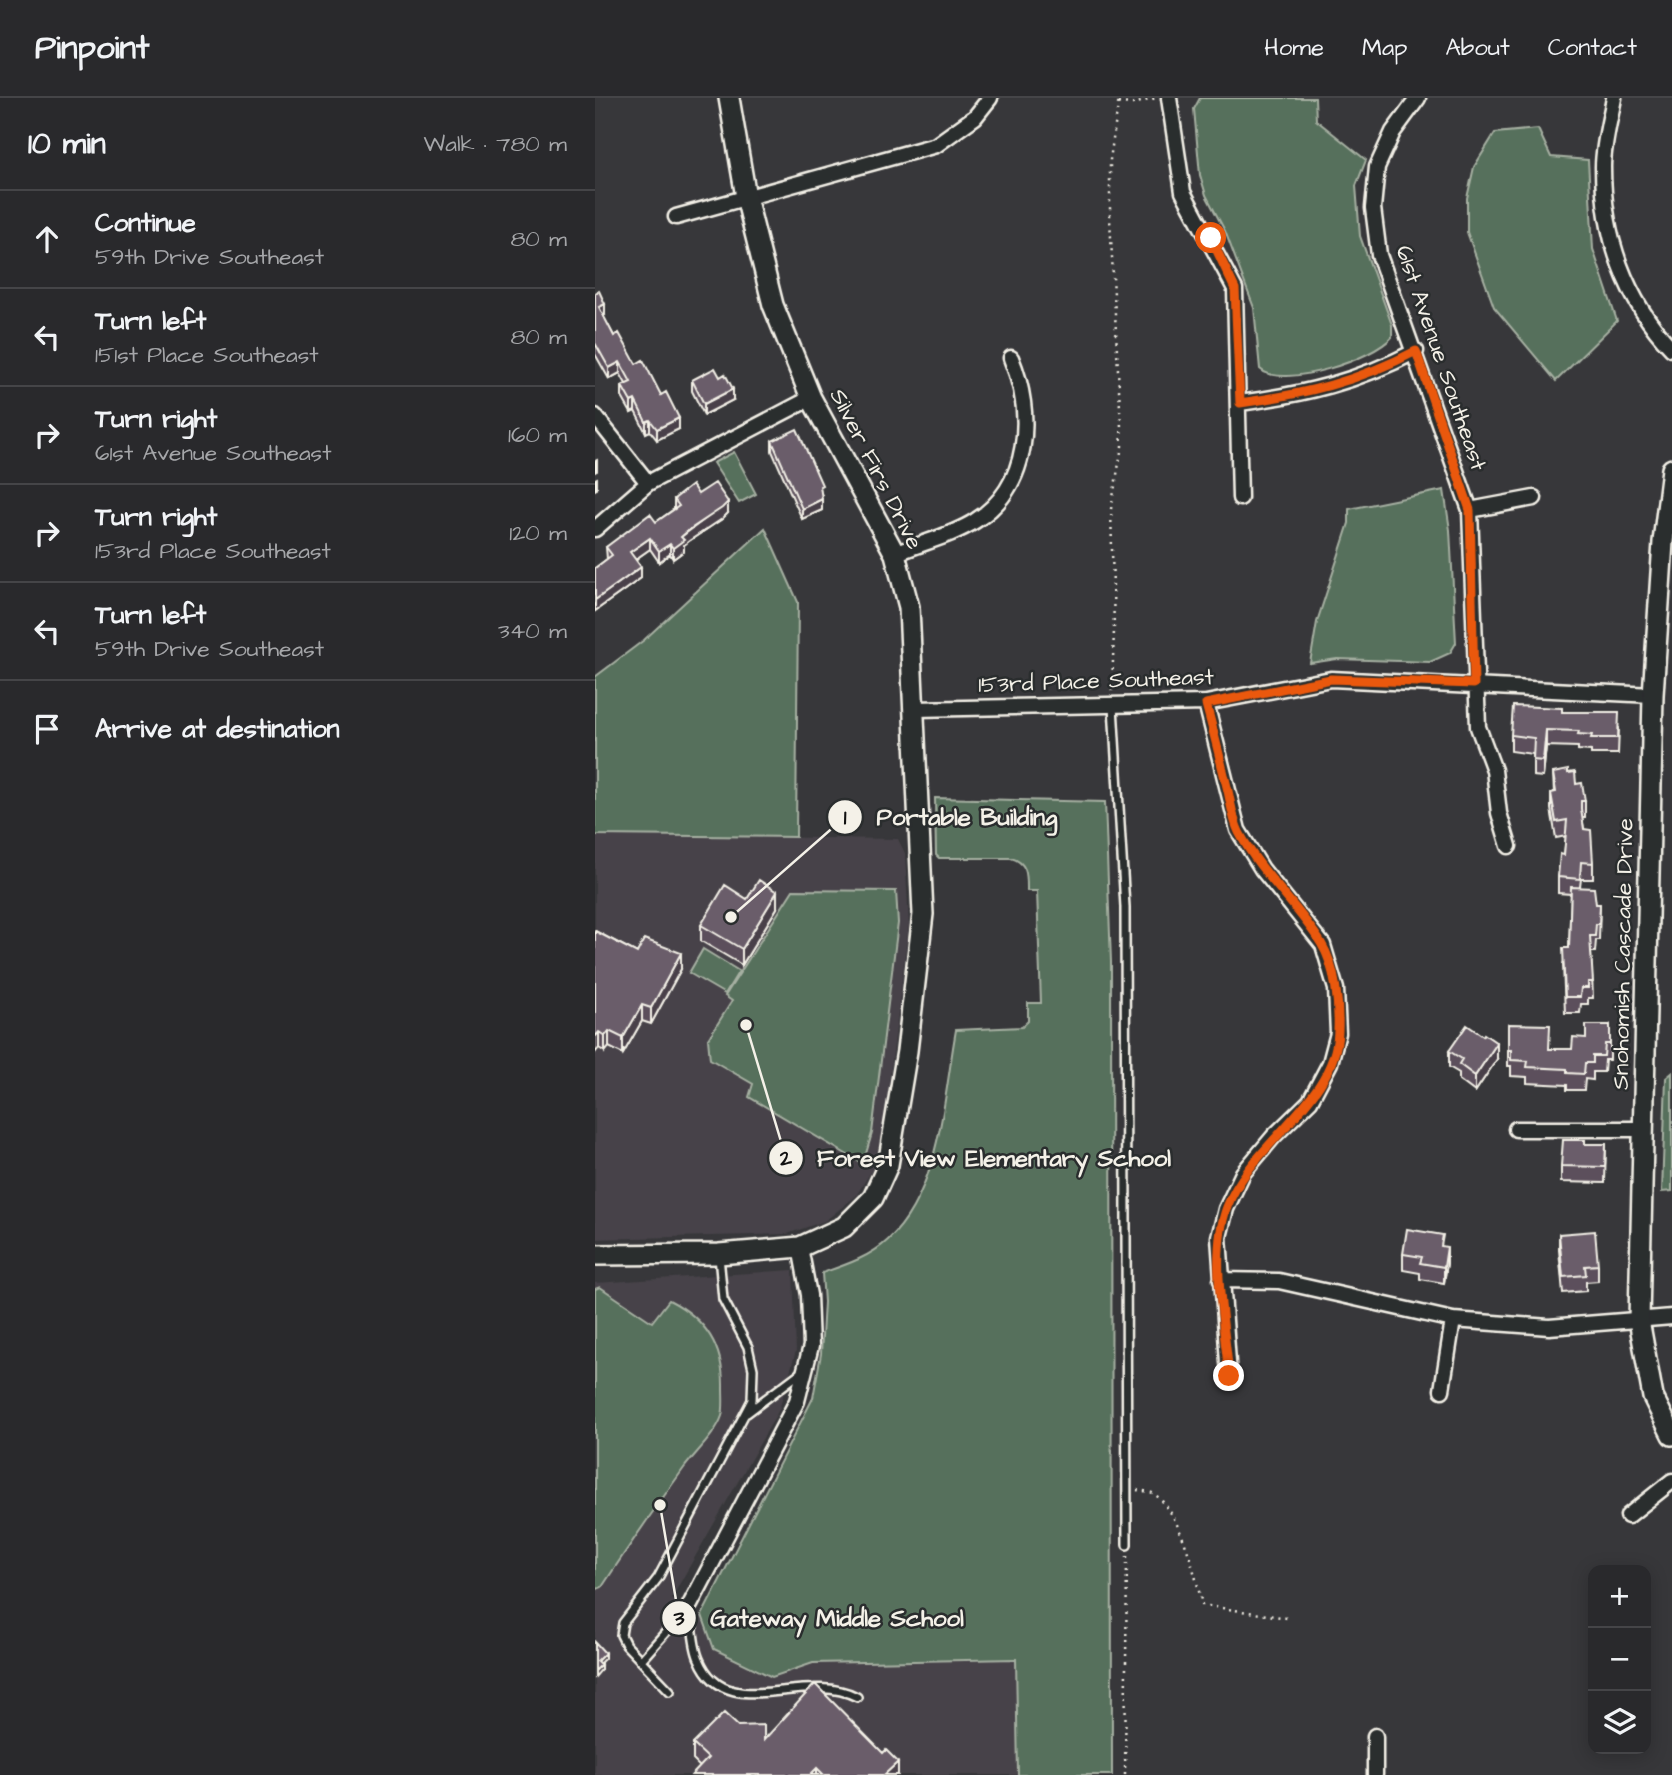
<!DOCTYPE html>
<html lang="en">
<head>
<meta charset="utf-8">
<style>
	:root { --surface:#29292c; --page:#313134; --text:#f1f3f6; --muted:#a5a6a9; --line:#454548 }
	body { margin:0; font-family:"Architects Daughter",sans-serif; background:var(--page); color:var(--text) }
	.controls { position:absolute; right:21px; bottom:21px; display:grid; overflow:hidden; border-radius:14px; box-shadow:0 4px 18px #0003 }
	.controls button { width:63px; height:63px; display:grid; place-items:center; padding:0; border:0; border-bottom:2px solid var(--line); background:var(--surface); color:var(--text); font:35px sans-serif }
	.stop { position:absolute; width:21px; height:21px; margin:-16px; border:5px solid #ea580c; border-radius:50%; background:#fff }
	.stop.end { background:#ea580c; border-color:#fff; box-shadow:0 2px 7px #0008 }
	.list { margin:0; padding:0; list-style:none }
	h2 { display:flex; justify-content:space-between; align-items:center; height:91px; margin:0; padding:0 28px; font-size:30px }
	h2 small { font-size:23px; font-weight:400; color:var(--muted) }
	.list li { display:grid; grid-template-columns:46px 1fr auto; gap:21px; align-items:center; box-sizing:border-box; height:98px; padding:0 28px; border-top:2px solid var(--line) }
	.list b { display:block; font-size:26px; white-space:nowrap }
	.list p { margin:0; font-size:23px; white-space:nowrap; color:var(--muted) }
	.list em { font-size:23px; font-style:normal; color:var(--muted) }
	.icon { flex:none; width:38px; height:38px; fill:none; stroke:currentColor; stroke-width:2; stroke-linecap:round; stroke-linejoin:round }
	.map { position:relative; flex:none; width:1077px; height:1677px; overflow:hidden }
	header { display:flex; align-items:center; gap:42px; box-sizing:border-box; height:98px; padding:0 35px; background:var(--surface); border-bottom:2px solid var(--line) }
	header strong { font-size:33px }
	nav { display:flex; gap:38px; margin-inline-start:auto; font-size:24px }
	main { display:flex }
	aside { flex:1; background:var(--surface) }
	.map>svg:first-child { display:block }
	.built { fill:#464248 }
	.green { fill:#576f5c; stroke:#a6b0a2; stroke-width:2 }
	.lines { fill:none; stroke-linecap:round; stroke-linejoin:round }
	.lane-casing { stroke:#f4f1e8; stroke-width:12 }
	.street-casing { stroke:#f4f1e8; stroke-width:19 }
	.secondary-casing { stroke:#f4f1e8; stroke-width:24 }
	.path { stroke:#f4f1e8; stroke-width:2.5; stroke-dasharray:2 5; stroke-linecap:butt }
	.lane { stroke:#2a2d2e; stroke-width:7 }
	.street { stroke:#2a2d2e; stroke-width:14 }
	.secondary { stroke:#2a2d2e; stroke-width:19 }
	.wall { fill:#5b505b; stroke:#f4f1e8; stroke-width:2 }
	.shaded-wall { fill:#4a414a; stroke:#f4f1e8; stroke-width:2 }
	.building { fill:#6a5d6a; stroke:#f4f1e8; stroke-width:2 }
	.route { stroke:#ea580c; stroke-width:9 }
	.labels { text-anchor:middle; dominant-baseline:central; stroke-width:5; stroke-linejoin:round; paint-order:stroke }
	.street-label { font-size:23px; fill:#f4f1e8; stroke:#2a2d2e }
	.leader { fill:none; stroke:#f4f1e8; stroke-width:2.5 }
	.callout-dot { fill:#f4f1e8; stroke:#2a2d2e; stroke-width:2.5 }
	.mark-label { font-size:21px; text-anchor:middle; font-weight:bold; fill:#111 }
	.callout-label { font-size:24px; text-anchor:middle; font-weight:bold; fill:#f4f1e8; stroke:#2a2d2e; stroke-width:5; stroke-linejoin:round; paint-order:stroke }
</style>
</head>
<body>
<header>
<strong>Pinpoint</strong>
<nav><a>Home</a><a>Map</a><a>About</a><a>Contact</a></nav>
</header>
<main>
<aside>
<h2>10 min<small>Walk · 780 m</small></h2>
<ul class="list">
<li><svg class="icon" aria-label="ahead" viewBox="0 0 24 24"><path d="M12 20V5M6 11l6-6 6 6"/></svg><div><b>Continue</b><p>59th Drive Southeast</p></div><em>80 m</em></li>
<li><svg class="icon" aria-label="left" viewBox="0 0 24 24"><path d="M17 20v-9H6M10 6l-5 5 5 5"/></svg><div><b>Turn left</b><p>151st Place Southeast</p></div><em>80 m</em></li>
<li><svg class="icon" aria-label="right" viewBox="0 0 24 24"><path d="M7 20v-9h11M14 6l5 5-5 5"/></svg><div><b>Turn right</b><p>61st Avenue Southeast</p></div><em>160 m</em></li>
<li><svg class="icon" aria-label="right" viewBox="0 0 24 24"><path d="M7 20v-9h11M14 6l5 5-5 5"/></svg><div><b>Turn right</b><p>153rd Place Southeast</p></div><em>120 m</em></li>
<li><svg class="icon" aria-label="left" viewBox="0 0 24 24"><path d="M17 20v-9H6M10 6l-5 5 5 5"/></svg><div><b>Turn left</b><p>59th Drive Southeast</p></div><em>340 m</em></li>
<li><svg class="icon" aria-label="arrive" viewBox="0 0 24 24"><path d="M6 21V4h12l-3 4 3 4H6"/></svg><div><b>Arrive at destination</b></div></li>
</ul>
</aside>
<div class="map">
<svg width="1077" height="1677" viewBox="0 0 1077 1677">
	<rect width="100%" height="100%" fill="#37373a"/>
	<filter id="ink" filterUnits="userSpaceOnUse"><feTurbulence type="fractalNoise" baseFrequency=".0143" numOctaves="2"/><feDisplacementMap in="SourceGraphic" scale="14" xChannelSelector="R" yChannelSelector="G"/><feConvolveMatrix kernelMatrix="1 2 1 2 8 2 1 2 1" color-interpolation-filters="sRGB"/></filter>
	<g filter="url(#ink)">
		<path class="built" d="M0,737L303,741L310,755L314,827L289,1028L279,1069L261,1098L230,1123L192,1136L0,1141Z
			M198,1172L201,1253L184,1312L76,1501L107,1517L119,1551L177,1579L218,1565L421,1561L423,1677H0V1185Z"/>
		<path class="green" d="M605,0H720L721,22L771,62L761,88L765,138L797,227V239C779,261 687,292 665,271L659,210L630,133L611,97L605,77L599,11Z
			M943,31L956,59L993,62L998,151L1022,223L961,283L899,209L872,134V100L879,69L900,35Z
			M139,354L161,396L144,405L118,365Z
			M849,392L855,432L861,545L855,555L835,564L742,561L715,565L722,524L754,425V411Z
			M170,430L203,504L201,739L0,737V579L49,542Z
			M340,700L510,704L516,864L517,1677H423L421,1561L218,1565L177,1579L119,1551L107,1517L218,1300L226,1256L229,1204L227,1175C250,1167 275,1159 293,1142C345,1094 349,997 361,932L427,929L433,923V905H446L442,793H432C432,777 433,765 416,760H344L341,757Z
			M198,792L301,793L303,825L277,1035L268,1066L154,999L158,986L115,961L113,941L137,903L130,898Z
			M108,851L144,873L130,896L94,875Z
			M1077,975V1093L1067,1094L1071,980Z
			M5,1189L57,1224L74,1202C111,1221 129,1249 128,1291C128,1299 129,1310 127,1318C121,1336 100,1355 89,1370C61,1409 33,1449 7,1489L0,1492V1191Z"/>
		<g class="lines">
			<g class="lane-casing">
				<path id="lane" d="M518,608L530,809L532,1447
					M152,1315L209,1272
					M95,1507C98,1524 97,1546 104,1561C131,1627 208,1571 262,1599
					M47,1561L95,1507
					M75,1593L31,1547L26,1537L28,1525L63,1480L157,1302L158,1271L153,1249L128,1201L124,1158"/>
			</g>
			<g class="street-casing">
				<path id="street" d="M574,0L588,94L640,191L645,400
					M823,0L798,34L782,69L778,110L784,157L875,412L883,629L899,672L904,715L914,748
					M1019,0C1015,22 1008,47 1008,69C1008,137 1030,202 1077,251
					M81,119L341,47L380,19L395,0
					M645,305C710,296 762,284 821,253
					M0,318L53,385
					M875,412L939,400
					M0,431L53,385L216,300
					M300,456C325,445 357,438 380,423C436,388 439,315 416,260
					M611,605L643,732L667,771L728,847L741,891L743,935L735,965L715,1003L679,1038L648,1075L631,1111L624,1139L634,1278
					M320,611L611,605L736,581L1058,597
					M921,1031H1049
					M626,1182L684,1183L858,1222L954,1229L1077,1219
					M847,1292L858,1222
					M1033,1418L1077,1383
					M95,1507L202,1303L216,1248L214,1197L205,1149
					M780,1677V1638"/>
			</g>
			<g class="secondary-casing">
				<path id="secondary" d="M1077,371L1068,444L1058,597L1044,1222L1058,1299L1077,1337
					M0,1157L124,1156L205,1149L249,1129L278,1100L293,1067L312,953L328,816L314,509L300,456L216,300L178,207L151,99L134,0"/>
			</g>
			<path class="path" d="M523,5L538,6L561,0
				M517,593L519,531L516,411L527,348L515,121V62L524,0
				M542,1392C547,1393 555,1393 559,1396C585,1413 601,1478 607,1507L692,1520
				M530,1677L532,1457"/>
			<use href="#lane" class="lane"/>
			<use href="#street" class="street"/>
			<use href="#secondary" class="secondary"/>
		</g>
		<path class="wall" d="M0,195L10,217L8,218L19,238L41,266L84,331L62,342L55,333L51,335L40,313L36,315L27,299V288L31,286L25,275L14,281L0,256Z
			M97,282L138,302L109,317L97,293Z
			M177,343L227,397L226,398L227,412L207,421L177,353Z
			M103,396L133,415L127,421L94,443L89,447V453L78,461L75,456L64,464L55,451L41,461L46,480L0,513V470L12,461L11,449L61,424L79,411V401Z
			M967,614L1024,630L1023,656H996V653L983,652V649L951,648L948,679L938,678V656L916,653V637Z
			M958,675H973L981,686L990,703V719H987L989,731L998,765V781H986L985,789L1001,806H1005L1004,842H1001L1000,854H996L998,900H993V906H986L985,915H970L968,866L974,850L976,796L963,795V779L969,757L971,738L961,740L956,711V695H959Z
			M152,801L182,810L147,867L106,843V827Z
			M0,833L42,855L86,871L56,926L47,923L28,956L14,949L10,954L4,950Z
			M913,926L955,951H977L991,940L1015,927V962H1010L1009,974H998V982L990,981L989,992H972V987L932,985V979L916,978V968H913Z
			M854,953L902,961L880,994L864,982V975L854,969Z
			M990,1046H1011L1010,1085L966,1084V1068Z
			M964,1136L1003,1167V1183L991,1184V1193L968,1195L964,1152Z
			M848,1149L852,1165L849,1185L825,1181V1175L808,1172V1156Z
			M143,1628L169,1642L303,1677H97L105,1669L98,1662V1646Z"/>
		<path class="shaded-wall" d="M10,206V217L4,220V209Z
			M25,264V275L14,281V270Z
			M138,291V302L109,317V306Z
			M40,302V313L36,315V304Z
			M84,320V331L62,342V331Z
			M55,322V333L51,335V324Z
			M2,362V373L0,374V363Z
			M2,380V391L0,392V381Z
			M227,401V412L207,421V411Z
			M133,404V415L127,421L94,443L89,447V453L78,461V450L86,439Z
			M55,440V451L35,465V454Z
			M75,446V456L64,464V453Z
			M46,469V480L0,513V502Z
			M951,632V648L948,679V663Z
			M182,794V810L147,867V851Z
			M86,855V871L56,926V910Z
			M47,907V923L28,956V940Z
			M14,933V949L10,954V938Z
			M4,934V950L0,955V939Z
			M902,945V961L880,994V978Z
			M852,1149V1165L849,1185V1169Z
			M10,1555V1560L2,1568V1563Z
			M6,1567V1572L0,1579V1573Z
			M303,1664V1677H289Z
			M222,1670V1677H215Z"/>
		<path class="building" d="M4,193L10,206L4,209L19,238L24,235L41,266L48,262L66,297L71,294L84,320L62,331L55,322L51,324L40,302L36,304L27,288L36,284L25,264L14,270L0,245V195Z
			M120,270L125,279L130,276L138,291L109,306L97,282Z
			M202,331L227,387L225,388L227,401L207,411L177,343Z
			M120,385L133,404L127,410L94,432L86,439L89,442L78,450L75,446L64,453L55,440L35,454L46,469L0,502V470L17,457L11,449L55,416L61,424L84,408L79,401L97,387L103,396Z
			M918,608L967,610V614H1024L1023,640H996L997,637L983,636L984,633L951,632L948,663L938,662L939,640L916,637Z
			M973,672V675L980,674L981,686L987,685L990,703H986V711L989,731L996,732L998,765L986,764L985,781L963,779L965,756L969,757L972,722L961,724L956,695L961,694L958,675Z
			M164,782L182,794L147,851L106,827L130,787L152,801Z
			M976,789L999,790L1001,806H1005L1004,826H1001L1000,838H995L998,884H993V890H986L985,899H970L968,850H974Z
			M0,833L42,855L49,841L86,855L56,910L47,907L28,940L14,933L10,938L4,934L0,939Z
			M913,926L955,927L954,951H977L978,939L991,940V927H1015V946H1010L1009,958H998V965H990L989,976L972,975V971L932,969L933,963L916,962V952H913Z
			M872,927L888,938L889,936L902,945L880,978L864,966L867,961L854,953Z
			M968,1042H990V1046H1011L1010,1069L966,1068Z
			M812,1131L848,1137L846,1148L852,1149L849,1169L825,1165L827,1159L808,1156Z
			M1000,1133L1003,1167L990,1168L991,1177L968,1179L964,1136Z
			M0,1544L10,1555L2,1563L6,1567L0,1573Z
			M220,1586L288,1655L291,1652L303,1664L289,1677H229L222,1670L215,1677H97L113,1660L98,1646L129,1615L143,1628L169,1627V1642Z"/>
	</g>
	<g class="lines" filter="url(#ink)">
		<path class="route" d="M616,140L640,191L645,305C710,296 762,284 821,253L875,412L879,586L736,581L611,606C619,635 626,664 633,693C636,706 638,722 644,734C666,776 702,806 726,845C741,869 744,906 743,933C741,1003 657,1044 632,1109C614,1156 630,1229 634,1278"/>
	</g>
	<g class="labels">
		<g class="street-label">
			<text transform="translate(846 260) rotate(71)">61st Avenue Southeast</text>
			<text transform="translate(281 371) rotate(63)">Silver Firs Drive</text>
			<text transform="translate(501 583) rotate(-2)">153rd Place Southeast</text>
			<text transform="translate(1028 856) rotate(-89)">Snohomish Cascade Drive</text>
		</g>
	</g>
	<path class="leader" d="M136 819L250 719M151 927L191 1060M65 1407L84 1520"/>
	<g class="callout-dot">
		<circle cx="136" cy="819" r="7"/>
		<circle cx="151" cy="927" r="7"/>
		<circle cx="65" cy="1407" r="7"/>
		<circle cx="250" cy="719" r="18"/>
		<circle cx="191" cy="1060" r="18"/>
		<circle cx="84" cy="1520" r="18"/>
	</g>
	<g class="mark-label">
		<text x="250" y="726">1</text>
		<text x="191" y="1067">2</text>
		<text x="84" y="1527">3</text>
	</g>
	<g class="callout-label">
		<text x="372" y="727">Portable Building</text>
		<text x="399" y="1068">Forest View Elementary School</text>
		<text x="242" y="1528">Gateway Middle School</text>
	</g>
</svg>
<div class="controls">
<button>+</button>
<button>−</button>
<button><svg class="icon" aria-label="layers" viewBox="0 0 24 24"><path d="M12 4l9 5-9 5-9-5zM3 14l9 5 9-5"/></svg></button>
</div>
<div class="stop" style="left:616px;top:140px"></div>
<div class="stop end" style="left:634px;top:1278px"></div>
</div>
</main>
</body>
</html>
